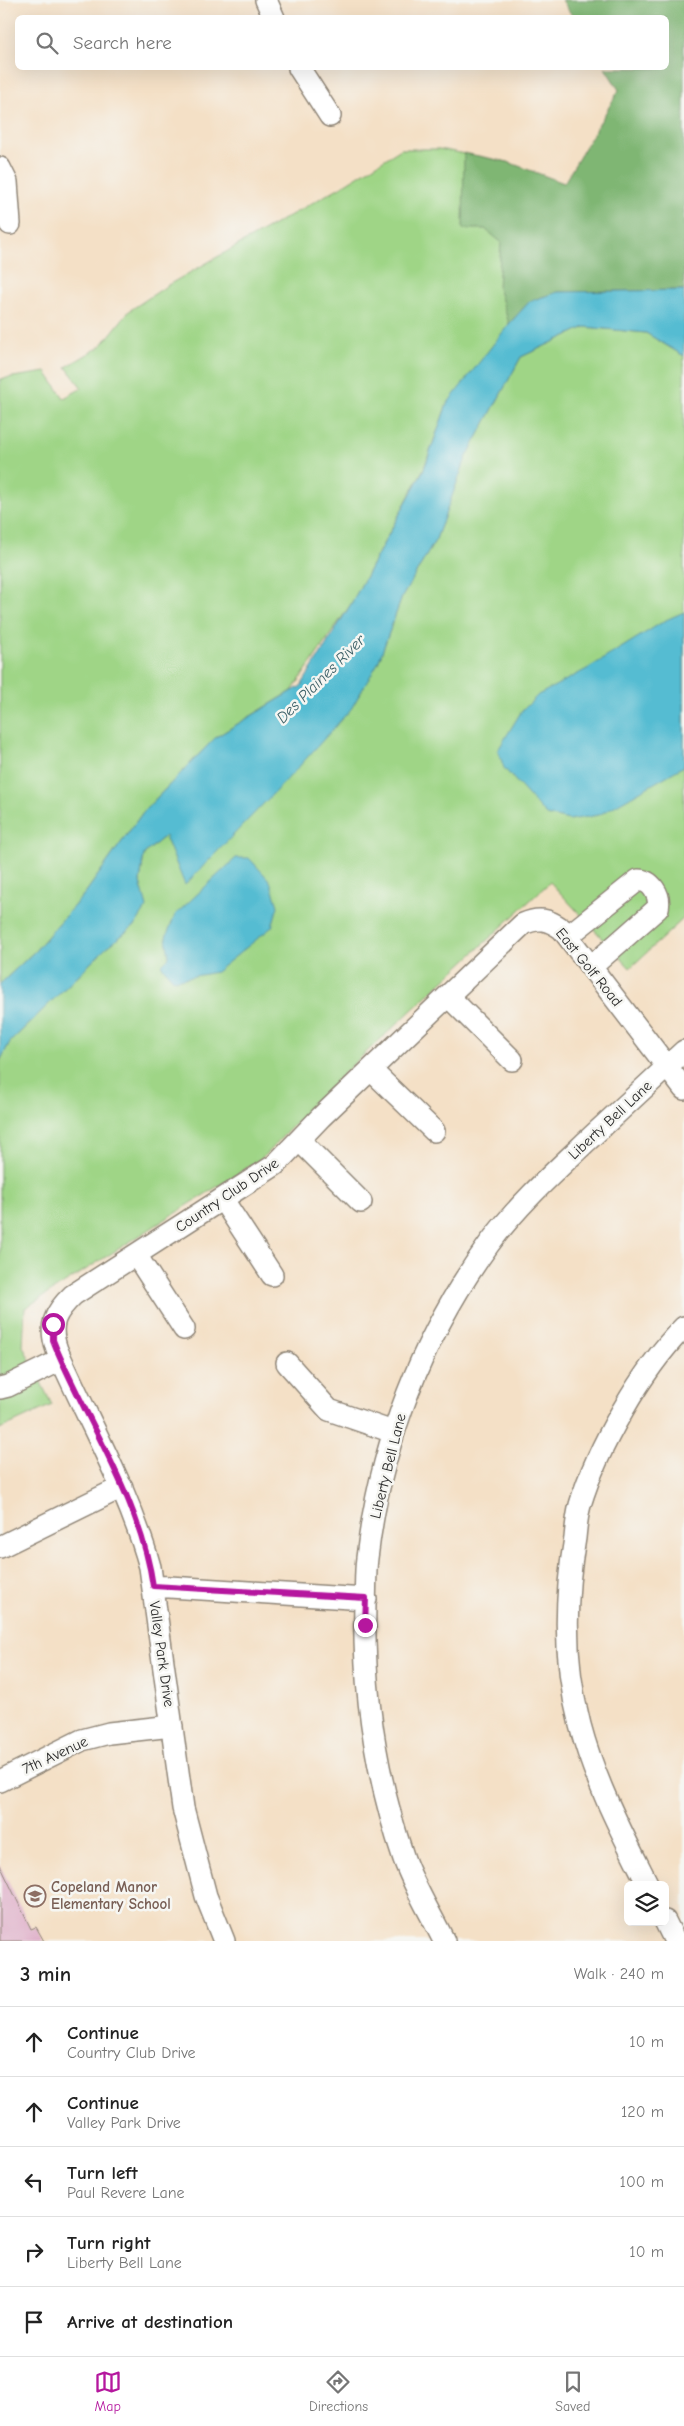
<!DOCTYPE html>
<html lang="en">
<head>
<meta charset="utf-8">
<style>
	:root { --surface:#fff; --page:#f2f2f2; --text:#222; --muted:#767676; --line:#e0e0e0; --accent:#b5179e }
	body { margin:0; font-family:"Comic Neue",sans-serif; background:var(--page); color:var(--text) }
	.controls { position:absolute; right:15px; bottom:15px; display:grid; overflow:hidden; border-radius:8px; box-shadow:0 5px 20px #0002 }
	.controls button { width:45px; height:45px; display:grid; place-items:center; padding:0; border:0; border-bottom:1px solid var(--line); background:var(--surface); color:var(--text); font:25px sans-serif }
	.stop { position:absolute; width:15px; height:15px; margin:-11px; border:4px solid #b5179e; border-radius:50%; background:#fff }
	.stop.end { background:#b5179e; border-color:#fff; box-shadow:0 1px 5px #0008 }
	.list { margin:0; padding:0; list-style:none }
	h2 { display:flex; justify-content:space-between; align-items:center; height:65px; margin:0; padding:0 20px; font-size:21px }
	h2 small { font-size:16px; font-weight:400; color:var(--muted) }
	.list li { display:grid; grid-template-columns:32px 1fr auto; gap:15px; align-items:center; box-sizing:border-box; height:70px; padding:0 20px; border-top:1px solid var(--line) }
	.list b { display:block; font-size:19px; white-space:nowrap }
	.list p { margin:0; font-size:16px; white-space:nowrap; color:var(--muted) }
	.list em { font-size:16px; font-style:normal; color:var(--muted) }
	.icon { flex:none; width:28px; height:28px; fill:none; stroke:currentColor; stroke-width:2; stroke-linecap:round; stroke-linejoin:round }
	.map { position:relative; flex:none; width:684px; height:1941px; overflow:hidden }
	.search { position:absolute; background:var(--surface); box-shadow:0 5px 20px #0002; left:15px; right:15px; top:15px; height:55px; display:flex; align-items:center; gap:12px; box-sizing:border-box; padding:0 18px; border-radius:8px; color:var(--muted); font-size:19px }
	.sheet { height:415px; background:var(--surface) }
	nav { display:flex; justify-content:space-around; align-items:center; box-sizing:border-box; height:70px; border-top:1px solid var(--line); background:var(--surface); font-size:14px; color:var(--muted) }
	nav a { display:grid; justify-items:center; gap:2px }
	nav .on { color:var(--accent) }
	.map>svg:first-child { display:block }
	.green { fill:#9fd586; stroke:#658058 }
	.forest { fill:#7fb673; stroke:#55704f }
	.water { fill:#55bcd2; stroke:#40747e }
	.building { fill:#e0b2cb }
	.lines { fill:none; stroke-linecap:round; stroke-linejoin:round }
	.minor-casing { stroke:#908678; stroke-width:24 }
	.minor { stroke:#fff; stroke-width:21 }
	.route { stroke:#b5179e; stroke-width:6 }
	.labels { text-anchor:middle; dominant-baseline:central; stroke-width:5; stroke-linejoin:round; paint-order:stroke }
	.street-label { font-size:15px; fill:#2b2b2b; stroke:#f6f6f2 }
	.education-label { font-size:15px; font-weight:bold; fill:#785e54; stroke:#f6f6f2; text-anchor:start }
	.water-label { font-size:16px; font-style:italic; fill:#3a5e65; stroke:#f6f6f2 }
</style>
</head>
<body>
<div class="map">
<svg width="684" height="1941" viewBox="0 0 684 1941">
	<rect width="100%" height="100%" fill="#f6f6f2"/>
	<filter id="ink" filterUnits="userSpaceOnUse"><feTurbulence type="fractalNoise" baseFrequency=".02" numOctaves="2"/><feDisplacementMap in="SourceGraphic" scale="10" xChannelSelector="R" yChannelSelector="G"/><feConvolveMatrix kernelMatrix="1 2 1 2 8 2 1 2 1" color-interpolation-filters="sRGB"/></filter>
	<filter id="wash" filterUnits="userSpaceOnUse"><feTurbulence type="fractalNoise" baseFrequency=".0096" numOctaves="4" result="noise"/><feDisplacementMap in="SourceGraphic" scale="20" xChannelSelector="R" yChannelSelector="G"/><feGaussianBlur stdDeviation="1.12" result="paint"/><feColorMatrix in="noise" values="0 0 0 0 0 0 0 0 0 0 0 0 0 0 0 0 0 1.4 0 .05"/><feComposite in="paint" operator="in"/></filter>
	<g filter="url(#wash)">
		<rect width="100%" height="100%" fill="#f4e0c6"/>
		<path class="green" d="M401,149H439L508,162L684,290L558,292L447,404L424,468L351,604L292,691L216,737L143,812L86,892L35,951L0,984V379L46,372L64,398L82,388L66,367L101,346L129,311L168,285L342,186Z
			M585,327L646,333L684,356V918L630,968L550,882L345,1072L261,1159L25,1308L23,1346L52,1405L0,1429V1061L10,1042L106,948L135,925L146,907L140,882L144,854L165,836L186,884L378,663L402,597L436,539L466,458L521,357Z"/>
		<path class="forest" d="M562,0H684V290L558,292L530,301L509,324L498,287L501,242L485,229H463L464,153L508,162L564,183L619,90L605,68H666V18L573,17Z"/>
		<path class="water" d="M684,290V356L646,333L585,327L521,357L466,458L436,539L402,597L378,663L351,709L295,771L185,885L165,836L144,854L140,882L147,907L135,925L106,948L10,1042L0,1061V984L35,951L86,892L143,812L216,737L301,686L351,604L424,469L447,404L509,324L530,301L558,292Z
			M684,612V766L599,815L569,820L546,815L504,768L498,750L521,712L538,695L587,669L666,620Z
			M236,858H249L270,881L278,906L272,927L216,972L174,980L161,965L169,957L166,937L175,915Z"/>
		<g id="blocks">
			<path class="building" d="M0,1865L31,1929L36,1927L44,1941H0Z"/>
		</g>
	</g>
	<g filter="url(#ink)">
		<use href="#blocks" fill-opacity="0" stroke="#908678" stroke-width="1"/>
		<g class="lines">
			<g class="minor-casing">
				<path id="minor" d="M266,0L274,18
					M299,68L330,116
					M0,168L7,182L10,224
					M568,936L638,880C651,880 661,895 658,908L591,967
					M448,996L512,1060
					M371,1070L434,1131
					M299,1140L361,1202
					M223,1200L272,1275
					M136,1255L184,1329
					M287,1363L329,1410L393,1432
					M0,1388L8,1386L61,1360
					M0,1547L122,1487
					M153,1586L366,1599
					M0,1781L82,1740L109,1733L172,1726
					M648,1885C622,1833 595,1782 580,1725C564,1664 564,1601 575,1538C576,1527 577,1516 580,1505C597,1448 642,1369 684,1327
					M665,1921L675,1941
					M224,1941L206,1896L183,1808L150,1567C129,1491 89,1423 57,1350C48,1325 55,1312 73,1295L275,1165L321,1117L523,924C539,917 548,919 562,929L684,1089
					M444,1941C431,1914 414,1887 404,1859C376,1777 363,1690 365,1604C366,1589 365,1573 367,1558C380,1445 422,1336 489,1244C517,1206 552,1174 587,1141C619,1111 652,1081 684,1051"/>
			</g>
			<use href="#minor" class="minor"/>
		</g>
	</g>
	<g class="lines" filter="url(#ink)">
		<path class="route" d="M53,1324V1340L57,1350C90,1427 141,1502 153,1586L366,1598L365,1625"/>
	</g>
	<defs>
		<g id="school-ring" transform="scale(1.125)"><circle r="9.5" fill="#f6f6f2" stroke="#8d6e63" stroke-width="1.5"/><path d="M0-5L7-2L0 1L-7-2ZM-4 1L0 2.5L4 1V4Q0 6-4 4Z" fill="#8d6e63"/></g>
	</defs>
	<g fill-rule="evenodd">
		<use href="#school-ring" x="35" y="1896"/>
	</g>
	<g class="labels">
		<g class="street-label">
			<text transform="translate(589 967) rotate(51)">East Golf Road</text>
			<text transform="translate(610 1120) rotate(-43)">Liberty Bell Lane</text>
			<text transform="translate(227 1195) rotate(-34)">Country Club Drive</text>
			<text transform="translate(388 1466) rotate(-76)">Liberty Bell Lane</text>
			<text transform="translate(162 1654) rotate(82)">Valley Park Drive</text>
			<text transform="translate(55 1755) rotate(-25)">7th Avenue</text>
		</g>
		<g class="education-label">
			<text x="51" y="1887">Copeland Manor<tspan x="51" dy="17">Elementary School</tspan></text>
		</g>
		<g class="water-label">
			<text transform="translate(321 679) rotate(-45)">Des Plaines River</text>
		</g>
	</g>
</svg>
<div class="controls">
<button><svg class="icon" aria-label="layers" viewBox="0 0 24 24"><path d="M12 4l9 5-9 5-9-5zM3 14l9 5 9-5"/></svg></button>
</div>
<div class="stop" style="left:53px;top:1324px"></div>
<div class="stop end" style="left:365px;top:1625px"></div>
<div class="search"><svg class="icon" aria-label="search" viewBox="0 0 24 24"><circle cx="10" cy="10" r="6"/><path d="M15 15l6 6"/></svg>Search here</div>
</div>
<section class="sheet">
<h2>3 min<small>Walk · 240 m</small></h2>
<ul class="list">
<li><svg class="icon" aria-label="ahead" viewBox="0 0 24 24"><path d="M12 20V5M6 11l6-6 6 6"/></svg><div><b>Continue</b><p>Country Club Drive</p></div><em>10 m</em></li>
<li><svg class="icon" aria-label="ahead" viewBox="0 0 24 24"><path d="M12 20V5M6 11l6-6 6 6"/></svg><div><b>Continue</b><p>Valley Park Drive</p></div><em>120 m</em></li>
<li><svg class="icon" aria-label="left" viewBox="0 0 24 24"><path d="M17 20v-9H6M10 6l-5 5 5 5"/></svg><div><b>Turn left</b><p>Paul Revere Lane</p></div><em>100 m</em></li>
<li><svg class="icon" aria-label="right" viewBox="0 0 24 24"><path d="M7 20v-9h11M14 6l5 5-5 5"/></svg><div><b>Turn right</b><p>Liberty Bell Lane</p></div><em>10 m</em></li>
<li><svg class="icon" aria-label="arrive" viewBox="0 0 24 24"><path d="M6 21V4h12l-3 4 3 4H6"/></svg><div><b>Arrive at destination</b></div></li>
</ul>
</section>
<nav>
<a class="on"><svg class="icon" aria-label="map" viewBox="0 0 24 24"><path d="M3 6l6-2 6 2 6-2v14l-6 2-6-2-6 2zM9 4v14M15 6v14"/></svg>Map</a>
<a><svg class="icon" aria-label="directions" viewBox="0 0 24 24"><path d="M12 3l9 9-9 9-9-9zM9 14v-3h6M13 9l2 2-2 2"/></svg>Directions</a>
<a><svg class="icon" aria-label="saved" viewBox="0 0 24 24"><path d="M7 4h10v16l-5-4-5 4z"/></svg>Saved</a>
</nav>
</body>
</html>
